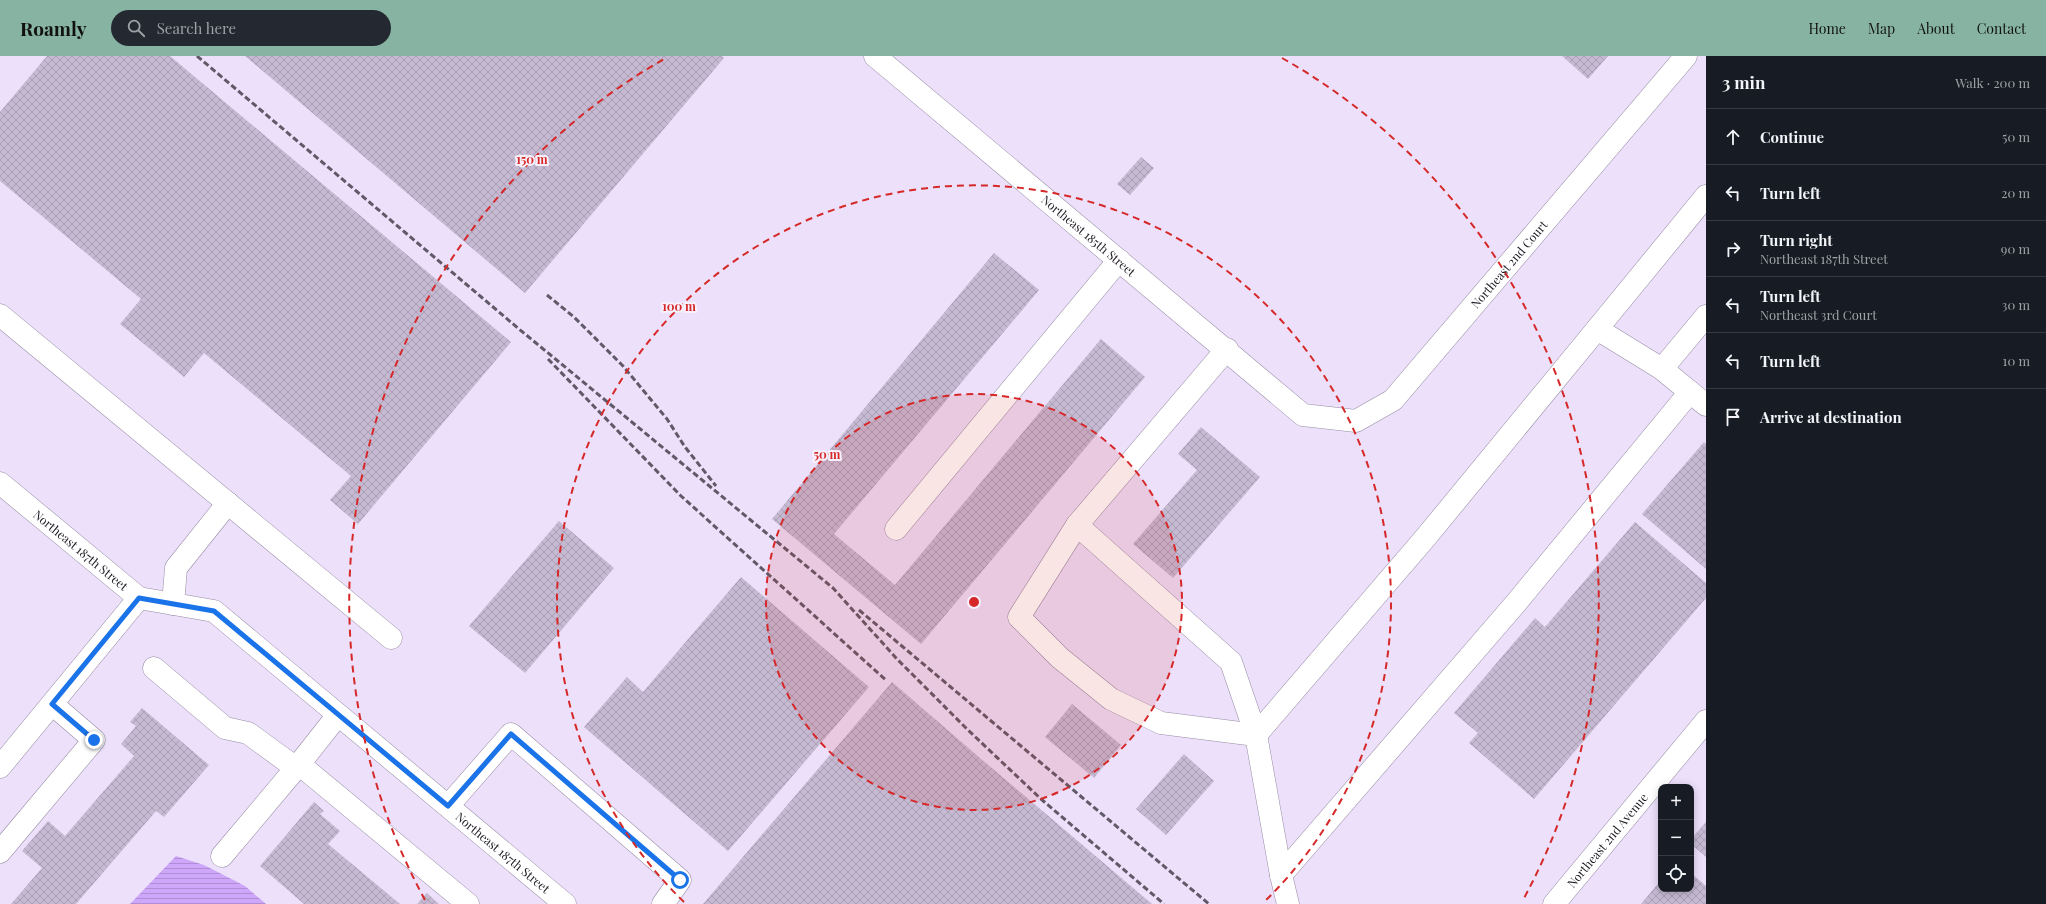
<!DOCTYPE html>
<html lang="en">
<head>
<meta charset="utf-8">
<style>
	:root { --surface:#171b24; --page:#242831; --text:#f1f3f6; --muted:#9ea1a6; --line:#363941; --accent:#87b4a2 }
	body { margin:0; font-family:"Playfair Display",serif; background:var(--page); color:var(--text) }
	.controls { position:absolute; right:12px; bottom:12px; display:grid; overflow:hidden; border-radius:8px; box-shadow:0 2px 10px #0003 }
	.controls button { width:36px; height:36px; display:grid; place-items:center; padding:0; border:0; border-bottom:1px solid var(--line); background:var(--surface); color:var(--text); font:20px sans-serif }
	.stop { position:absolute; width:12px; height:12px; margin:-9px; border:3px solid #1a73e8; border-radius:50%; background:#fff }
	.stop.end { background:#1a73e8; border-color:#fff; box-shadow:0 1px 4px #0008 }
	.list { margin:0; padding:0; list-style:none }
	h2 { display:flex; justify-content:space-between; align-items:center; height:52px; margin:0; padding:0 16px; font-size:17px }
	h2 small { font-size:13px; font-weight:400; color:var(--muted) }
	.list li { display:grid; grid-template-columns:26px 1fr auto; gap:12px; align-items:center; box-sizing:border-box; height:56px; padding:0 16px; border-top:1px solid var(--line) }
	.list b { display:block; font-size:15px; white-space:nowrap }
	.list p { margin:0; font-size:13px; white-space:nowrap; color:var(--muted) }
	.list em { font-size:13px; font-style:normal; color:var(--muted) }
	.icon { flex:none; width:22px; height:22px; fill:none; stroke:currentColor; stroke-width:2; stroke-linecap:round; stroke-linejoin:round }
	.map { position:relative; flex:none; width:1706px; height:848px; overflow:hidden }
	header { display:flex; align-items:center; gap:24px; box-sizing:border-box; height:56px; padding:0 20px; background:var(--accent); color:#111 }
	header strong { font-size:19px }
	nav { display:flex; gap:22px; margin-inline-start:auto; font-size:14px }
	.search { width:280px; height:36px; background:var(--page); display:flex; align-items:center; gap:10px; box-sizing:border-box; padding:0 14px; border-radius:22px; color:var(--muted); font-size:15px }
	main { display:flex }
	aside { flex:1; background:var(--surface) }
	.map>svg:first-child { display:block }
	.water { fill:url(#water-rules) }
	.building { fill:url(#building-cross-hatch) }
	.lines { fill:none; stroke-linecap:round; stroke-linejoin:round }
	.minor-casing { stroke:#978ca4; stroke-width:23 }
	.minor { stroke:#fff; stroke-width:22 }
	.rail { stroke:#605968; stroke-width:3; stroke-dasharray:6 3; stroke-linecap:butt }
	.route { stroke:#1a73e8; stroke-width:5 }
	.ring { fill:none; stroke:#d62828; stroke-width:2; stroke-dasharray:7 5 }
	.labels { text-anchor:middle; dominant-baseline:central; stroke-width:4; stroke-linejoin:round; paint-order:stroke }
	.street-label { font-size:12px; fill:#1e1922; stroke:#f6f1fc }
	.centre { fill:#d62828; stroke:#f6f1fc; stroke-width:2 }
	.ring-label { font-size:12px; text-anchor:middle; font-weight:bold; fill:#d62828; stroke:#f6f1fc; stroke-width:4; stroke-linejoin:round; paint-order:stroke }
</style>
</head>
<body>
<header>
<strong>Roamly</strong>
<div class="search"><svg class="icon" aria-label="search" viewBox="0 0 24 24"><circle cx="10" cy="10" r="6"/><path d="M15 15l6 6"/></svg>Search here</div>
<nav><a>Home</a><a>Map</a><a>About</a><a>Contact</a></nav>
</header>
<main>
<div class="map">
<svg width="1706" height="848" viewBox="0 0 1706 848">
	<defs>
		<pattern id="water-rules" width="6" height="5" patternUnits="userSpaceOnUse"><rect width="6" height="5" fill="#cea6fa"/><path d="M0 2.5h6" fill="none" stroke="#b08ed6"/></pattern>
		<pattern id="building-cross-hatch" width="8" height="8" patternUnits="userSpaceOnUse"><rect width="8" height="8" fill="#c6bad3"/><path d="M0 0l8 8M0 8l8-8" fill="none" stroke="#aa9fb5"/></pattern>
	</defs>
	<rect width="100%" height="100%" fill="#ece0fa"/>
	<path class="water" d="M176,800L204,809L245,830L266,848H130Z"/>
	<path class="building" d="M47,0H170L511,286L358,468L330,444L351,420L204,297L184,321L120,268L141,243L0,125V56Z
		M245,0H722L724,2L525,237Z
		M1562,0H1608L1588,23Z
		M1141,101L1154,112L1130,139L1117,128Z
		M994,197L1039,234L834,478L895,529L1101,283L1145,321L921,588L772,463Z
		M1201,371L1260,421L1173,522L1133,488L1197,414L1178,398Z
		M1704,386L1706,388V513L1642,458Z
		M559,465L614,512L525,617L469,570Z
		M1635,466L1706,527V542L1534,743L1469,687L1478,677L1454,657L1535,562L1545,571Z
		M741,521L869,631L728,795L584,671L627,621L643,636Z
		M892,626L980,702L1152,848H703Z
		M1072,648L1121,689L1094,722L1045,681Z
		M142,652L209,709L164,761L156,755L76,848H11L42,812L22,795L48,765L65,780L134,700L121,688L136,670L130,666Z
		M1184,698L1214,725L1166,779L1136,753Z
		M314,746L324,755L320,758L340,775L328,788L400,848H304L260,810Z
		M1706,766V801L1691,788V783Z
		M1691,817L1706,830V848H1641L1661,824V833H1691Z
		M427,837L439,848H417Z"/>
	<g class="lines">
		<g class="minor-casing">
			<g id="minor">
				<path id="s1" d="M875,0L1303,359L1356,365L1393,344L1686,0"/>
				<path d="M1706,140L1597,273L1662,313L1706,349"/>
				<path d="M0,259L391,582"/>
				<path d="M1227,293L1077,469L1231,606L1256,679L1281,819L1288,848"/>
				<path d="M1662,313L1706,260"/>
				<path id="s2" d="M0,427L139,542L214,555L565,848"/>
				<path d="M1077,469L1019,561L1060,602L1111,643L1161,667L1256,679L1426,481L1597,273"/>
				<path d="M896,473L1119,204"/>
				<path d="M173,548L176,512L228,447"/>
				<path d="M154,612L225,672L248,677L296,712"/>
				<path d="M299,708L468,848"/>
				<path d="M0,711L139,542"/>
				<path d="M448,750L511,678L680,824L663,848"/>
				<path d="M0,796L94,684L52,648"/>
				<path d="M222,800L296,712L338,659"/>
				<path d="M1281,819L1516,547L1690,336"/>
				<path id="s3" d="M1554,848L1706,665"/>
			</g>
		</g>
		<use href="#minor" class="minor"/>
		<path class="rail" d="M197,0L519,273L833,532L897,603L968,674L1041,743L1164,848
			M547,239L574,261L623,310L667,363L685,391L716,430
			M548,303L681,440L887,625
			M859,554L1209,848"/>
	</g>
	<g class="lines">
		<path class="route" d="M94,684L52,648L139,542L214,555L448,750L511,678L680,824"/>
	</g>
	<circle cx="974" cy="546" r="208" fill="#d62828" fill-opacity=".12"/>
	<g class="ring">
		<circle cx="974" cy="546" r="208"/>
		<path d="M684 846A417 417 0 1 1 1264 846"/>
		<path d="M425 844A625 625 0 0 1 666 2M1282 2A625 625 0 0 1 1523 844"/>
	</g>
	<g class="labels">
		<g class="street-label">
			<text stroke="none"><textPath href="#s1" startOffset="279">Northeast 185th Street</textPath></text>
			<text stroke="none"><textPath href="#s1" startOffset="833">Northeast 2nd Court</textPath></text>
			<text stroke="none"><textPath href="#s2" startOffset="105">Northeast 187th Street</textPath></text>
			<text stroke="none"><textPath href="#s3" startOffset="83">Northeast 2nd Avenue</textPath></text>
			<text stroke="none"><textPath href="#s2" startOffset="633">Northeast 187th Street</textPath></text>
		</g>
	</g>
	<circle cx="974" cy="546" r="6" class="centre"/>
	<g class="ring-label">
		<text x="532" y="108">150 m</text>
		<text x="679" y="255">100 m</text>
		<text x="827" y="403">50 m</text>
	</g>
</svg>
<div class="controls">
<button>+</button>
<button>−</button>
<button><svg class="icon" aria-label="locate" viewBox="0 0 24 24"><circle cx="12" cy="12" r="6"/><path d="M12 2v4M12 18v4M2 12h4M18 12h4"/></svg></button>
</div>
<div class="stop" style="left:680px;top:824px"></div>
<div class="stop end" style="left:94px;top:684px"></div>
</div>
<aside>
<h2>3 min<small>Walk · 200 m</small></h2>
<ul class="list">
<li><svg class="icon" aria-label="ahead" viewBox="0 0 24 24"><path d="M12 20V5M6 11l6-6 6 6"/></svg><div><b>Continue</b></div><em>50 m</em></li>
<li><svg class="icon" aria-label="left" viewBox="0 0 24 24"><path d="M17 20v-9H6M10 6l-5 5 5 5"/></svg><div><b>Turn left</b></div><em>20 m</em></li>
<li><svg class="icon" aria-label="right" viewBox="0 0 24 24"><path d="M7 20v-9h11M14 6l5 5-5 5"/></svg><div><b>Turn right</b><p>Northeast 187th Street</p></div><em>90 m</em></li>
<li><svg class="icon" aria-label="left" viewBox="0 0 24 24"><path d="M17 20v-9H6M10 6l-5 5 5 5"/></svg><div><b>Turn left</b><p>Northeast 3rd Court</p></div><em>30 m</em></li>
<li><svg class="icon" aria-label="left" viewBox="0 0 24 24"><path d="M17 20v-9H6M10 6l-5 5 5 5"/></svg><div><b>Turn left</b></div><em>10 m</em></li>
<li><svg class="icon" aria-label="arrive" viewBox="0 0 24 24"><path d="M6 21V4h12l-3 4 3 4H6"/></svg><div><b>Arrive at destination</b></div></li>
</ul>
</aside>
</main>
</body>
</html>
